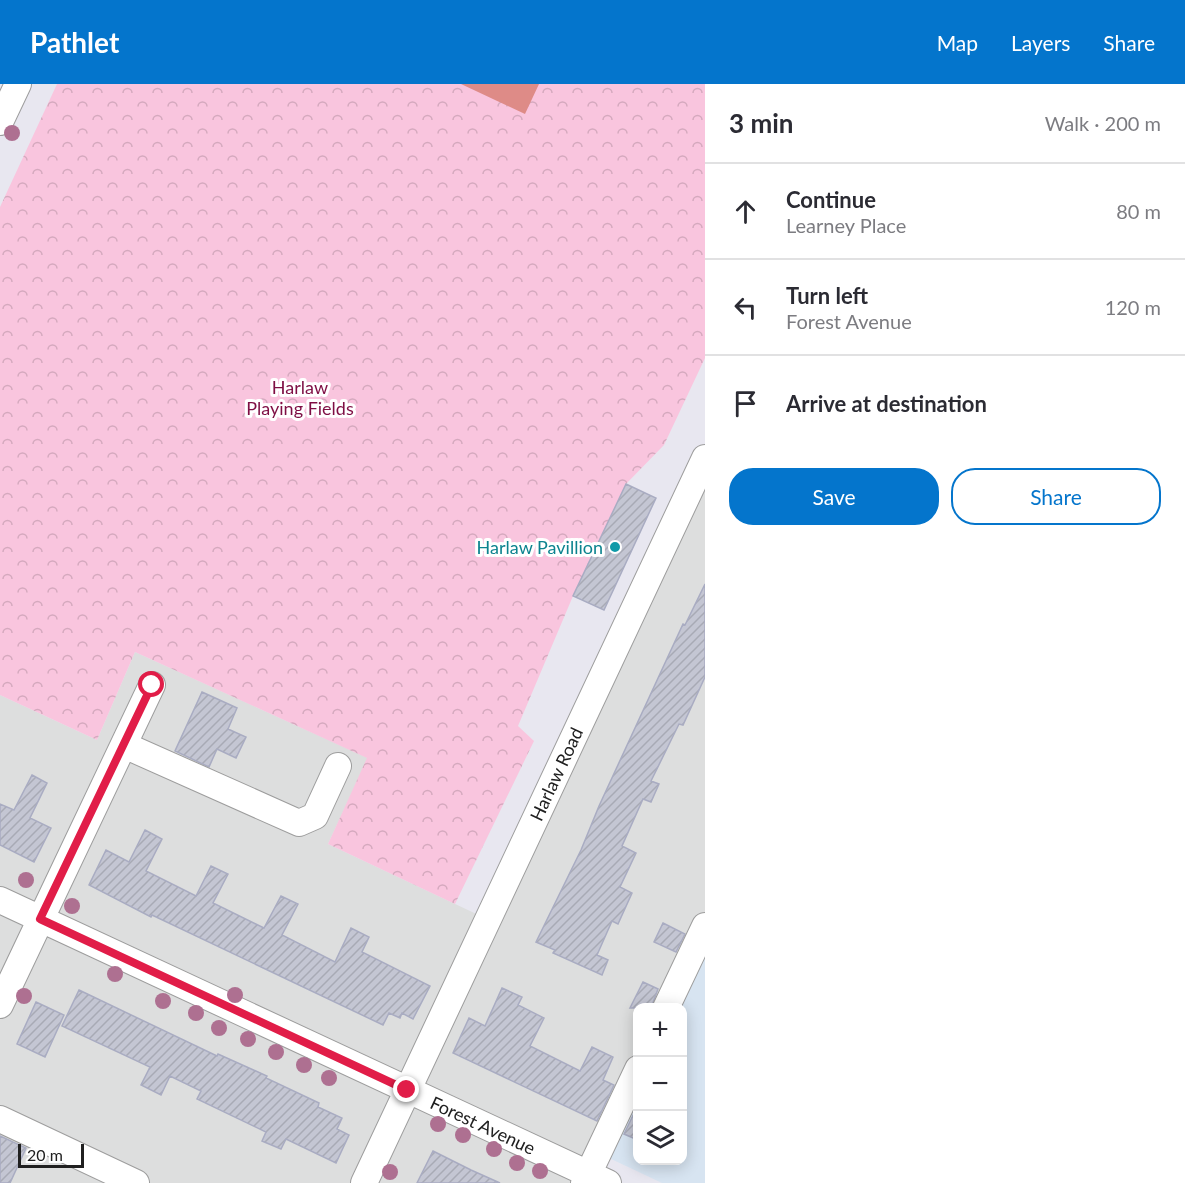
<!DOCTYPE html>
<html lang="en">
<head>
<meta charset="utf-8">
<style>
	:root { --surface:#fff; --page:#f2f2f3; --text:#2b2b33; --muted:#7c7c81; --line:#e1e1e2; --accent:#0475cc }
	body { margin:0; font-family:Lato,sans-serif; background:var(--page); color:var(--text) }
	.controls { position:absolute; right:18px; bottom:18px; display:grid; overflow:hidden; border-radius:12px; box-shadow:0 3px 15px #0003 }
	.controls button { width:54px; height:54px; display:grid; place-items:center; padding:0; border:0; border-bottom:2px solid var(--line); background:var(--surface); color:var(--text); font:30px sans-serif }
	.scale { position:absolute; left:18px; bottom:15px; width:66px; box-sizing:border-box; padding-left:6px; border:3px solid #202020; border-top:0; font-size:16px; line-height:21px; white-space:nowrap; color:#202020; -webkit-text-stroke:4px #fff; paint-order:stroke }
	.stop { position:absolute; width:18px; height:18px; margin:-14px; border:4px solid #e11d48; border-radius:50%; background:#fff }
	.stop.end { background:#e11d48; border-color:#fff; box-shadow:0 2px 6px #0008 }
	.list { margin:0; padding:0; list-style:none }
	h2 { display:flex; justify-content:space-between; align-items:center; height:78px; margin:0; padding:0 24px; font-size:26px }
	h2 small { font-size:20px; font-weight:400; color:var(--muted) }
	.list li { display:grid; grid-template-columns:39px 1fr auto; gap:18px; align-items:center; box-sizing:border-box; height:96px; padding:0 24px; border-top:2px solid var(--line) }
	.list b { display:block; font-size:22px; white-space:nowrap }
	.list p { margin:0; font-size:20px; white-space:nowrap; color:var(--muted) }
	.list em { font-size:20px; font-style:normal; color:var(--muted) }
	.actions { display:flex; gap:12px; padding:18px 24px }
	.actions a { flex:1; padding:14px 0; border:2px solid var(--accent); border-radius:24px; text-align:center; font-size:21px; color:var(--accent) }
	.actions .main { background:var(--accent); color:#fff }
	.icon { flex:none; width:33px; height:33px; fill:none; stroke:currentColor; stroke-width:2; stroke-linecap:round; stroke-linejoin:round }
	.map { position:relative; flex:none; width:705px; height:1099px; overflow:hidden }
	header { display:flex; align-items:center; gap:36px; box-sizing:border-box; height:84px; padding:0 30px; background:var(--accent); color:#fff }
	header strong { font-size:28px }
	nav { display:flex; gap:33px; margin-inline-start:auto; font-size:21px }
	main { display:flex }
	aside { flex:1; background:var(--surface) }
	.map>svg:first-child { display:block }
	.residential { fill:#dddede }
	.commercial { fill:#d7e4f1 }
	.park { fill:url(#park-crowns) }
	.pitch { fill:#de8b87 }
	.building { fill:url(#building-hatch); stroke:#a9acc2; stroke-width:1.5 }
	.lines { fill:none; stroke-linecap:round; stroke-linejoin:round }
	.minor-casing { stroke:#9d9d9d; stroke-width:28 }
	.minor { stroke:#fff; stroke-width:26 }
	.tree { fill:#ae7091 }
	.route { stroke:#e11d48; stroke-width:8 }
	.culture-dot { fill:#0f9aa8; stroke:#fff; stroke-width:2 }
	.labels { text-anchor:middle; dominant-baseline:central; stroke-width:6; stroke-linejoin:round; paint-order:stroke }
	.park-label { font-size:18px; fill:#7e0e44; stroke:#fff }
	.culture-label { font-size:18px; fill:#0d838f; stroke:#fff; text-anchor:end }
	.street-label { font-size:18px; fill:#202020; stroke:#fff }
</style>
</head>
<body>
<header>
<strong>Pathlet</strong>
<nav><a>Map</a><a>Layers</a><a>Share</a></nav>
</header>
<main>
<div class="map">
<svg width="705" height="1099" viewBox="0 0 705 1099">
	<defs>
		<pattern id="park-crowns" width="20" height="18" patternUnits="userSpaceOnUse" patternTransform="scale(1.5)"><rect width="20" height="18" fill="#f9c5de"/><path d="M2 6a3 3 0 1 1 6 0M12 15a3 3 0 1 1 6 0" fill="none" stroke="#d5a9be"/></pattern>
		<pattern id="building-hatch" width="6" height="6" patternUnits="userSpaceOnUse" patternTransform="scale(1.5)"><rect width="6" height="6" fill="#c4c6d3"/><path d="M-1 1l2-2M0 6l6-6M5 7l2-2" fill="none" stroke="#a8aab5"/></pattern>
	</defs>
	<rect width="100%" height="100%" fill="#e8e7f0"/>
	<path class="residential" d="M705,374V842L666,923L638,924L637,985L587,1099H0V611L97,656L135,568L368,674L328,760L487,835Z"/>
	<path class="commercial" d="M705,863V1099H662L609,1074L637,1011L638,1076H682V924L677,923Z"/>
	<path class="park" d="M57,0H705V274L664,361L626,400L573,512L518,642L534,657L455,820L328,760L367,674L135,568L97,656L0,611V123Z"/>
	<path class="pitch" d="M461,0H539L525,30Z"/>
	<path class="building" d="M626,400L656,414L604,526L573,512Z
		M705,500V593L683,641L679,640L651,697L659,700L651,718L643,715L622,762L636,769L620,803L632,809L618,840L612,837L597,871L608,876L602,891L553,869L555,866L536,858L581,766L599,722L683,540L685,541Z
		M202,608L237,624L228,645L246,653L236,674L217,665L209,683L175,667Z
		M32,691L47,699L30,734L51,744L34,778L0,761V720L14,726Z
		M145,746L162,755L146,787L196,812L211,782L228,790L213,819L264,844L281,812L298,820L282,851L335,878L351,844L369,853L362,868L430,902L413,935L402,929L400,934L389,929L383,941L152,831L151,833L89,801L106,766L129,778Z
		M663,839L685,850L676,868L654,858Z
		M643,898L658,905L651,924H630Z
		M502,904L522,913L518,921L544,934L530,962L580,987L592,963L613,973L603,996L614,1001L597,1037L453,969L469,934L485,942Z
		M79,906L217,972L218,970L267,992L266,994L319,1019L318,1023L342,1034L337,1045L349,1051L336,1079L286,1055L281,1065L262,1057L266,1048L197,1015L201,1007L170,992L161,1011L141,1001L150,983L62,942Z
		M36,918L64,931L45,973L17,960Z
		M638,1021V1056L624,1050Z
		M0,1052L26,1064L10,1099H0Z
		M433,1067L471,1086L500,1099H417Z"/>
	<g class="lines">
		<g class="minor-casing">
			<path id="minor" d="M0,38L18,0
				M124,661L299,739L315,732L338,682
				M0,816L608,1099
				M0,921L152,601
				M666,924L705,842
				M0,1035L136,1099
				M364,1099L705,374
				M584,1099L638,985"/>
		</g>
		<use href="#minor" class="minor"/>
	</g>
	<g class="tree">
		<circle cx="12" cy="49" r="8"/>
		<circle cx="26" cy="796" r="8"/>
		<circle cx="72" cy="822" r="8"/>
		<circle cx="115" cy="890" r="8"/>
		<circle cx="235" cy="911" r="8"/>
		<circle cx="24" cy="912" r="8"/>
		<circle cx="163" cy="917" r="8"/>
		<circle cx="196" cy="929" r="8"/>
		<circle cx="219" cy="944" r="8"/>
		<circle cx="248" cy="955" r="8"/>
		<circle cx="276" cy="968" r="8"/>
		<circle cx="304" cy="981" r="8"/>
		<circle cx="329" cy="994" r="8"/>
		<circle cx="438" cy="1040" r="8"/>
		<circle cx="463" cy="1051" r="8"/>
		<circle cx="494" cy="1065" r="8"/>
		<circle cx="517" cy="1079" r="8"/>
		<circle cx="540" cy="1087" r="8"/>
		<circle cx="390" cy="1088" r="8"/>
	</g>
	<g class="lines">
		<path class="route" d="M152,601L40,835L407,1006"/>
	</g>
	<circle class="culture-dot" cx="615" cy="463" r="6"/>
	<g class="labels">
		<g class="park-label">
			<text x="300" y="303">Harlaw<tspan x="300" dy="21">Playing Fields</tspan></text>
		</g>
		<g class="culture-label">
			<text x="603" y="463">Harlaw Pavillion</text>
		</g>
		<g class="street-label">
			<text transform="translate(556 690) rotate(-65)">Harlaw Road</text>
			<text transform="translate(483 1041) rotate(25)">Forest Avenue</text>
		</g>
	</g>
</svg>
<div class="controls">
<button>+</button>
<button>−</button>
<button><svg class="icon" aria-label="layers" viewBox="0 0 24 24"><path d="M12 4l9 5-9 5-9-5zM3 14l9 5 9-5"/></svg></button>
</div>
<div class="scale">20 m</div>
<div class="stop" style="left:152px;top:601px"></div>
<div class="stop end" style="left:407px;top:1006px"></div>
</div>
<aside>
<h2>3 min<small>Walk · 200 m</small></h2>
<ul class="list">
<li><svg class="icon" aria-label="ahead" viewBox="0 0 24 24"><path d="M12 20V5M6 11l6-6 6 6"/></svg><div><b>Continue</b><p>Learney Place</p></div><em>80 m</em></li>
<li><svg class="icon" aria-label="left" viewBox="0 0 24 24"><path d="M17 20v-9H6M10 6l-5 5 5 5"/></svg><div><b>Turn left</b><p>Forest Avenue</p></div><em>120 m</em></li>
<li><svg class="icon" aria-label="arrive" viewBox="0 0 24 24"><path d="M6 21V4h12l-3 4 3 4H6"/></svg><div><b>Arrive at destination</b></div></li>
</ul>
<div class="actions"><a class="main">Save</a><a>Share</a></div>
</aside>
</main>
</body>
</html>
